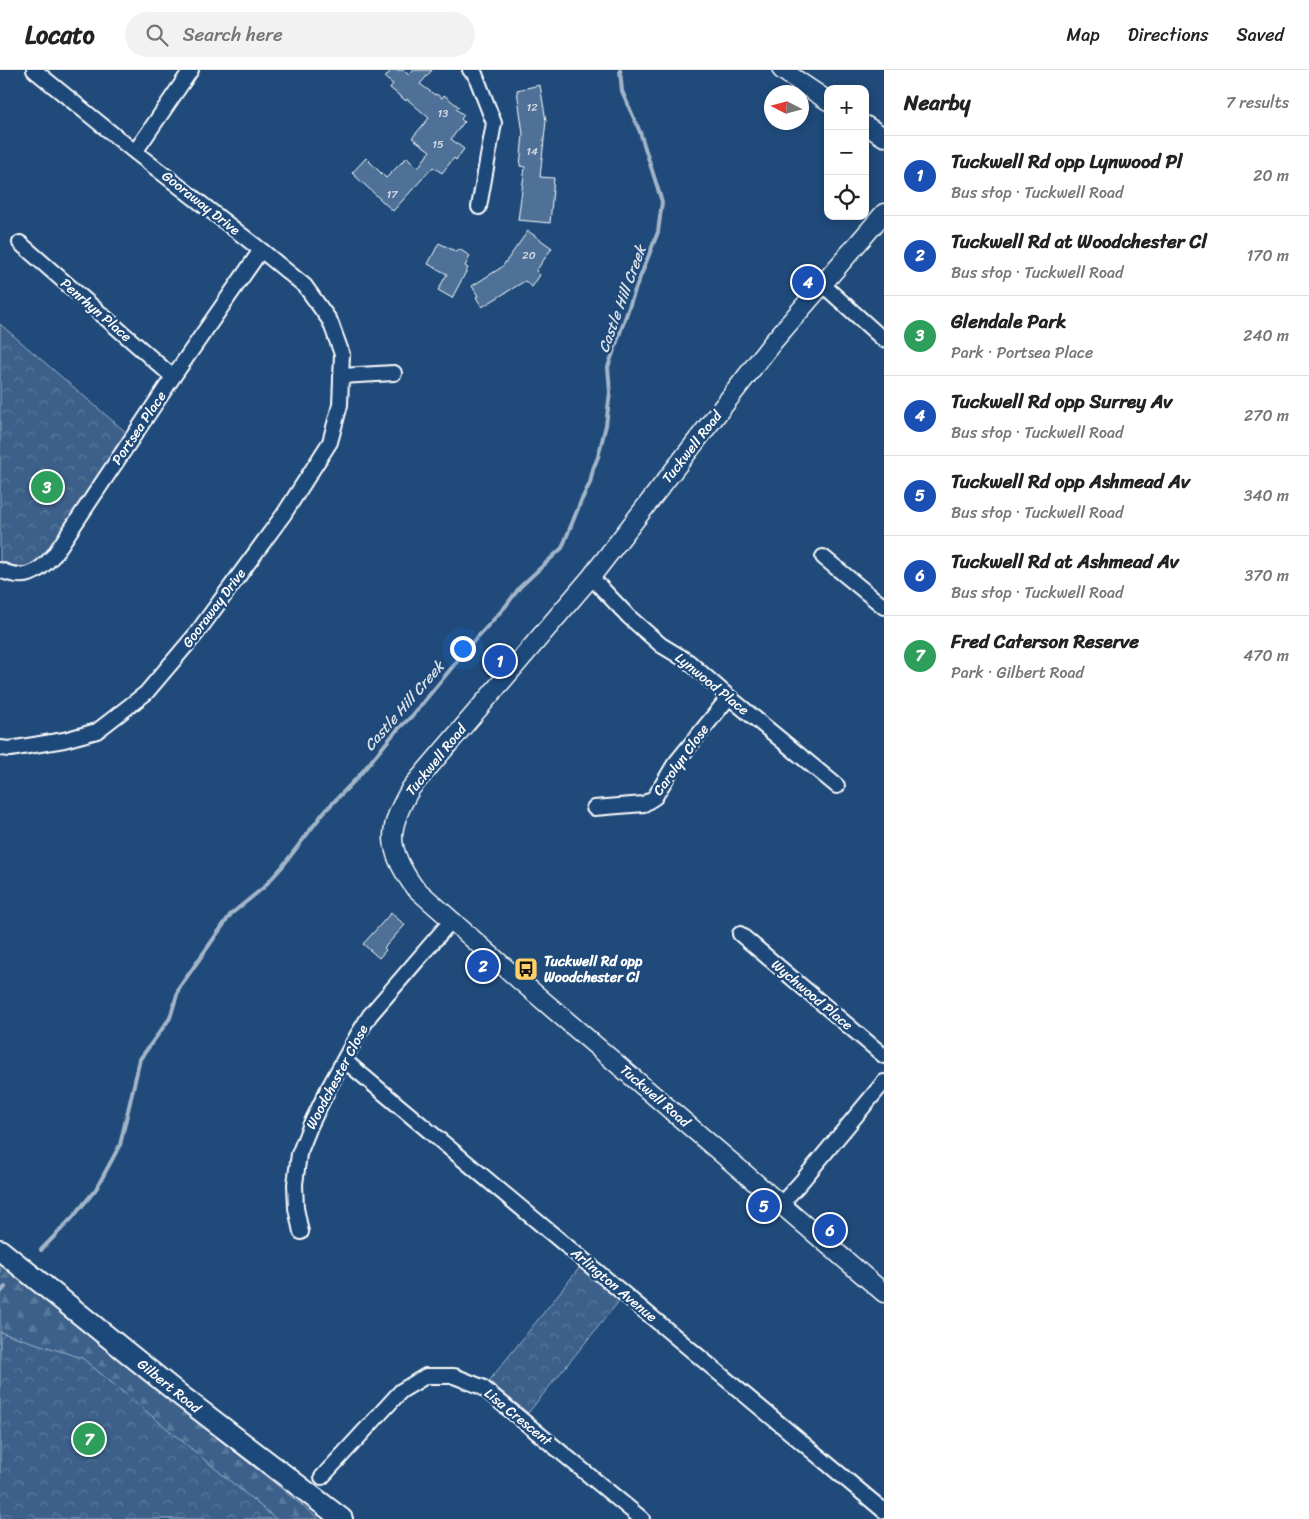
<!DOCTYPE html>
<html lang="en">
<head>
<meta charset="utf-8">
<style>
	:root { --surface:#fff; --page:#f2f2f2; --text:#222; --muted:#767676; --line:#e0e0e0; --accent:#7c3aed }
	body { margin:0; font-family:Sriracha,sans-serif; background:var(--page); color:var(--text) }
	.controls { position:absolute; right:15px; top:15px; display:grid; overflow:hidden; border-radius:10px; box-shadow:0 2px 8px #0003 }
	.controls button { width:45px; height:45px; display:grid; place-items:center; padding:0; border:0; border-bottom:1px solid var(--line); background:var(--surface); color:var(--text); font:25px sans-serif }
	.compass { position:absolute; left:764px; top:15px; width:45px; height:45px; border-radius:50%; background:var(--surface); box-shadow:0 2px 8px #0003; rotate:276deg }
	.you { position:absolute; left:462px; top:578px; width:18px; height:18px; margin:-12px; border:4px solid #fff; border-radius:50%; background:#1a73e8; box-shadow:0 0 0 8px #1a73e833 }
	.badge { display:grid; place-items:center; width:32px; height:32px; border-radius:50%; background:var(--accent); color:#fff; font-size:16px; font-weight:700 }
	.pin { position:absolute; translate:-50% -50%; border:2px solid #fff; box-shadow:0 1px 5px #0006 }
	.list { margin:0; padding:0; list-style:none }
	h2 { display:flex; justify-content:space-between; align-items:center; height:65px; margin:0; padding:0 20px; font-size:21px }
	h2 small { font-size:16px; font-weight:400; color:var(--muted) }
	.list li { display:grid; grid-template-columns:32px 1fr auto; gap:15px; align-items:center; box-sizing:border-box; height:80px; padding:0 20px; border-top:1px solid var(--line) }
	.list b { display:block; font-size:19px; white-space:nowrap }
	.list p { margin:0; font-size:16px; white-space:nowrap; color:var(--muted) }
	.list em { font-size:16px; font-style:normal; color:var(--muted) }
	.icon { flex:none; width:28px; height:28px; fill:none; stroke:currentColor; stroke-width:2; stroke-linecap:round; stroke-linejoin:round }
	.map { position:relative; flex:none; width:884px; height:1449px; overflow:hidden }
	header { display:flex; align-items:center; gap:30px; box-sizing:border-box; height:70px; padding:0 25px; background:var(--surface); border-bottom:1px solid var(--line) }
	header strong { font-size:24px }
	nav { display:flex; gap:28px; margin-inline-start:auto; font-size:18px }
	.search { width:350px; height:45px; background:var(--page); display:flex; align-items:center; gap:12px; box-sizing:border-box; padding:0 18px; border-radius:28px; color:var(--muted); font-size:19px }
	main { display:flex }
	aside { flex:1; background:var(--surface) }
	.map>svg:first-child { display:block }
	.forest { fill:url(#forest-firs); stroke:#9eb0c5 }
	.park { fill:url(#park-crowns); stroke:#9eb0c5 }
	.lines { fill:none; stroke-linecap:round; stroke-linejoin:round }
	.stream { stroke:#a3b5c8; stroke-width:4 }
	.building { fill:#507197; stroke:#fff }
	.minor-casing { stroke:#fff; stroke-width:18 }
	.tertiary-casing { stroke:#fff; stroke-width:21 }
	.secondary-casing { stroke:#fff; stroke-width:24 }
	.minor { stroke:#1f4a7a; stroke-width:14 }
	.tertiary { stroke:#1f4a7a; stroke-width:18 }
	.secondary { stroke:#1f4a7a; stroke-width:20 }
	.labels { text-anchor:middle; dominant-baseline:central; stroke-width:5; stroke-linejoin:round; paint-order:stroke }
	.number-label { font-size:11px; fill:#d3dce5 }
	.street-label { font-size:14px; fill:#fff; stroke:#1f4a7a }
	.poi-label { font-size:14px; font-weight:bold; fill:#fff; stroke:#1f4a7a; text-anchor:start }
	.water-label { font-size:15px; font-style:italic; fill:#d8e0e8; stroke:#1f4a7a }
</style>
</head>
<body>
<header>
<strong>Locato</strong>
<div class="search"><svg class="icon" aria-label="search" viewBox="0 0 24 24"><circle cx="10" cy="10" r="6"/><path d="M15 15l6 6"/></svg>Search here</div>
<nav><a>Map</a><a>Directions</a><a>Saved</a></nav>
</header>
<main>
<div class="map">
<svg width="884" height="1449" viewBox="0 0 884 1449">
	<defs>
		<pattern id="forest-firs" width="22" height="20" patternUnits="userSpaceOnUse" patternTransform="scale(1.25)"><rect width="22" height="20" fill="#3c618b"/><path d="M5 1l3.5 6h-7zM16 11l3.5 6h-7z" fill="#59799c"/></pattern>
		<pattern id="park-crowns" width="20" height="18" patternUnits="userSpaceOnUse" patternTransform="scale(1.25)"><rect width="20" height="18" fill="#3c618b"/><path d="M2 6a3 3 0 1 1 6 0M12 15a3 3 0 1 1 6 0" fill="none" stroke="#59799c"/></pattern>
	</defs>
	<rect width="100%" height="100%" fill="#1f4a7a"/>
	<filter id="ink" filterUnits="userSpaceOnUse"><feTurbulence type="fractalNoise" baseFrequency=".02" numOctaves="2"/><feDisplacementMap in="SourceGraphic" scale="10" xChannelSelector="R" yChannelSelector="G"/><feConvolveMatrix kernelMatrix="1 2 1 2 8 2 1 2 1" color-interpolation-filters="sRGB"/></filter>
	<g filter="url(#ink)">
		<path class="forest" d="M0,1192L319,1449H0Z"/>
		<path class="park" d="M0,254L128,364L58,470L42,490L26,497L14,496L0,490Z
			M580,1197L620,1230L528,1343L489,1311Z
			M0,1262L82,1288L276,1449H0Z"/>
		<g class="lines">
			<path class="stream" d="M41,1180L73,1147L96,1119L120,1075L140,989L170,948L179,918L231,844L263,818L282,797L324,742L358,707L396,661L412,646L473,572L505,537L520,517L562,478L581,431L590,413L593,399L598,387L606,355L610,322L608,297L635,220L658,162L662,132L640,62L622,21L620,0
				M0,1223L5,1217"/>
		</g>
		<path class="building" d="M391,0H403L409,5L414,0H432L420,14L435,25L436,24L442,28L444,25L459,37L456,39L464,45L461,49L464,52L451,69L464,79L456,90L454,88L442,103L433,97L393,141L352,103L366,88L386,108L407,87L418,98L430,81L412,68L429,48L407,29L406,31L390,18L393,14L385,8Z
			M540,15L546,51L540,107L554,108L550,153L518,150L525,97L520,96L523,64L517,20Z
			M528,161L552,178L536,201L540,205L532,217L525,211L482,237L476,227L478,226L472,216L502,197Z
			M439,173L457,182L459,179L470,186L465,196L468,198L452,228L438,220L447,204L428,194Z
			M391,843L405,855L384,878L386,880L379,888L363,874Z"/>
		<g class="lines">
			<g class="minor-casing">
				<path id="minor" d="M470,0L475,4L494,53L479,137
					M135,82L191,0
					M20,173L173,307
					M822,214L884,270
					M341,306L394,303
					M823,487L884,537
					M0,500C25,511 37,504 54,485L173,307L261,180
					M591,507L629,547L661,575L689,592L729,627L837,716
					M0,678L10,679L64,670L97,661L146,623L196,564L284,444L330,372L340,335L342,284L330,251L305,216L261,180L135,82L34,0
					M594,738L644,734L655,727L674,695L729,627
					M740,864L884,986
					M344,990L884,1441
					M781,1134L801,1112L884,1012
					M301,1162L296,1138L295,1114L299,1084L311,1054L328,1019L357,966L370,945L451,851
					M322,1407L401,1321L426,1306H454L482,1317L642,1449"/>
			</g>
			<g class="tertiary-casing">
				<path id="tertiary" d="M782,0L828,31
					M865,55L884,67
					M884,143L773,272L591,507L411,718C387,759 386,777 414,817L518,909L884,1223"/>
			</g>
			<g class="secondary-casing">
				<path id="secondary" d="M0,1180L180,1325L342,1449"/>
			</g>
			<use href="#minor" class="minor"/>
			<use href="#tertiary" class="tertiary"/>
			<use href="#secondary" class="secondary"/>
		</g>
	</g>
	<defs>
		<g id="bus-square" transform="scale(1.25)"><rect x="-9" y="-9" width="18" height="18" rx="4" fill="#ffd166" stroke="#1f4a7a"/><path d="M-5-6H5V4H4V6H2V4H-2V6H-4V4H-5ZM-3.5-4V0h7V-4ZM-3.5 1.2v1.5H-2V1.2ZM2 1.2v1.5H3.5V1.2Z" fill="#111"/></g>
	</defs>
	<g fill-rule="evenodd">
		<use href="#bus-square" x="526" y="899"/>
	</g>
	<g class="labels">
		<g class="number-label">
			<text x="532" y="37">12</text>
			<text x="443" y="43">13</text>
			<text x="438" y="74">15</text>
			<text x="532" y="81">14</text>
			<text x="392" y="124">17</text>
			<text x="529" y="185">20</text>
		</g>
		<g class="street-label">
			<text transform="translate(201 133) rotate(38)">Gooraway Drive</text>
			<text transform="translate(96 240) rotate(41)">Penrhyn Place</text>
			<text transform="translate(139 358) rotate(-56)">Portsea Place</text>
			<text transform="translate(692 377) rotate(-52)">Tuckwell Road</text>
			<text transform="translate(214 538) rotate(-53)">Gooraway Drive</text>
			<text transform="translate(712 614) rotate(39)">Lynwood Place</text>
			<text transform="translate(436 690) rotate(-51)">Tuckwell Road</text>
			<text transform="translate(681 690) rotate(-54)">Carolyn Close</text>
			<text transform="translate(812 925) rotate(40)">Wychwood Place</text>
			<text transform="translate(337 1007) rotate(-62)">Woodchester Close</text>
			<text transform="translate(655 1026) rotate(41)">Tuckwell Road</text>
			<text transform="translate(614 1215) rotate(40)">Arlington Avenue</text>
			<text transform="translate(169 1316) rotate(39)">Gilbert Road</text>
			<text transform="translate(518 1347) rotate(39)">Lisa Crescent</text>
		</g>
		<g class="poi-label">
			<text x="544" y="891">Tuckwell Rd opp<tspan x="544" dy="16">Woodchester Cl</tspan></text>
		</g>
		<g class="water-label">
			<text transform="translate(622 229) rotate(-70)">Castle Hill Creek</text>
			<text transform="translate(404 636) rotate(-49)">Castle Hill Creek</text>
		</g>
	</g>
</svg>
<div class="controls">
<button>+</button>
<button>−</button>
<button><svg class="icon" aria-label="locate" viewBox="0 0 24 24"><circle cx="12" cy="12" r="6"/><path d="M12 2v4M12 18v4M2 12h4M18 12h4"/></svg></button>
</div>
<svg class="compass" viewBox="-18 -18 36 36"><path d="M0-13l5 13h-10z" fill="#e53935"/><path d="M0 13l5-13h-10z" fill="#767676"/></svg>
<div class="you"></div>
<div class="pin badge" style="left:500px;top:591px;background:#1a4fb4">1</div>
<div class="pin badge" style="left:483px;top:896px;background:#1a4fb4">2</div>
<div class="pin badge" style="left:47px;top:417px;background:#2e9e5b">3</div>
<div class="pin badge" style="left:808px;top:212px;background:#1a4fb4">4</div>
<div class="pin badge" style="left:764px;top:1136px;background:#1a4fb4">5</div>
<div class="pin badge" style="left:830px;top:1160px;background:#1a4fb4">6</div>
<div class="pin badge" style="left:89px;top:1369px;background:#2e9e5b">7</div>
</div>
<aside>
<h2>Nearby<small>7 results</small></h2>
<ul class="list">
<li><span class="badge" style="background:#1a4fb4">1</span><div><b>Tuckwell Rd opp Lynwood Pl</b><p>Bus stop · Tuckwell Road</p></div><em>20 m</em></li>
<li><span class="badge" style="background:#1a4fb4">2</span><div><b>Tuckwell Rd at Woodchester Cl</b><p>Bus stop · Tuckwell Road</p></div><em>170 m</em></li>
<li><span class="badge" style="background:#2e9e5b">3</span><div><b>Glendale Park</b><p>Park · Portsea Place</p></div><em>240 m</em></li>
<li><span class="badge" style="background:#1a4fb4">4</span><div><b>Tuckwell Rd opp Surrey Av</b><p>Bus stop · Tuckwell Road</p></div><em>270 m</em></li>
<li><span class="badge" style="background:#1a4fb4">5</span><div><b>Tuckwell Rd opp Ashmead Av</b><p>Bus stop · Tuckwell Road</p></div><em>340 m</em></li>
<li><span class="badge" style="background:#1a4fb4">6</span><div><b>Tuckwell Rd at Ashmead Av</b><p>Bus stop · Tuckwell Road</p></div><em>370 m</em></li>
<li><span class="badge" style="background:#2e9e5b">7</span><div><b>Fred Caterson Reserve</b><p>Park · Gilbert Road</p></div><em>470 m</em></li>
</ul>
</aside>
</main>
</body>
</html>
